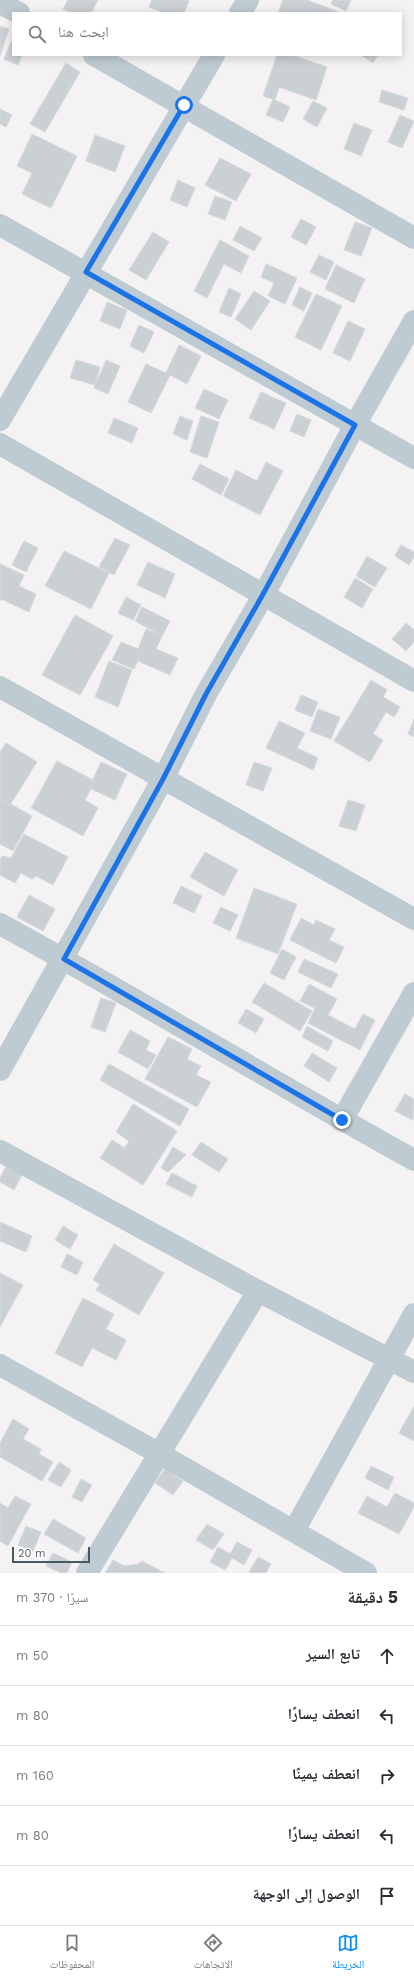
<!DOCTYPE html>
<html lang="ar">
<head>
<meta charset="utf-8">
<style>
	:root { --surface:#fff; --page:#f2f2f3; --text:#2b2b33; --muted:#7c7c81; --line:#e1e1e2; --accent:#0c8ef4 }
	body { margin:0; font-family:"Work Sans","Noto Naskh Arabic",sans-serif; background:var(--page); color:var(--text); direction:rtl }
	.scale { position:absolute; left:12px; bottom:10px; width:78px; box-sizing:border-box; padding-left:4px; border:2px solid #485861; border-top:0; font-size:11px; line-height:14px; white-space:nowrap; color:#485861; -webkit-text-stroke:3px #fff; paint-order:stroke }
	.stop { position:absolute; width:12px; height:12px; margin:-9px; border:3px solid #1a73e8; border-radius:50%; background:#fff }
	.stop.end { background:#1a73e8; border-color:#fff; box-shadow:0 1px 4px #0008 }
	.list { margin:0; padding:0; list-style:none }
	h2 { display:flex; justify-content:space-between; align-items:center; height:52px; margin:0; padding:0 16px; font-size:17px }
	h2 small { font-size:13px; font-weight:400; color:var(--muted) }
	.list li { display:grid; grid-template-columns:26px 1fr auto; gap:12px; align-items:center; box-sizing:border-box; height:60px; padding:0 16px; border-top:1px solid var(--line) }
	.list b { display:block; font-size:15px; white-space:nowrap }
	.list em { font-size:13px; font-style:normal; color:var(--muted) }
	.icon { flex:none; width:22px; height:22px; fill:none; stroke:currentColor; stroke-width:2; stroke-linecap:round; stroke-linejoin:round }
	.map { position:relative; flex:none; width:414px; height:1573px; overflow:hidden; direction:ltr }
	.search { position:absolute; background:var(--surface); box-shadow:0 2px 10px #0003; left:12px; right:12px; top:12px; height:44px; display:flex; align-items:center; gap:10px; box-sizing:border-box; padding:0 14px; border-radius:0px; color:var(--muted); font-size:15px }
	.sheet { height:352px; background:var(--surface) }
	nav { display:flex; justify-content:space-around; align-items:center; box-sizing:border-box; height:56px; border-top:1px solid var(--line); background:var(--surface); font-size:11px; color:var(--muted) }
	nav a { display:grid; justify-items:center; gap:2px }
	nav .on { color:var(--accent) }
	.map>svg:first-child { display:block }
	.building { fill:#cbd0d4; stroke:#d5d9dd }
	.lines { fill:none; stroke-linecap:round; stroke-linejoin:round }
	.street { stroke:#bfcbd2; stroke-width:22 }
	.route { stroke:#1a73e8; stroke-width:5 }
</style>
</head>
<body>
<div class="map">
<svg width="414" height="1573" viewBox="0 0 414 1573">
	<rect width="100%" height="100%" fill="#f4f2f2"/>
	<path class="building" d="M68,0H98L91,13H71L63,9Z
		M152,0H185L189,1L184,13H164L149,7Z
		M283,0H307L339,12L278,13Z
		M333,0H351L346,11L331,4Z
		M0,26L9,29L0,56Z
		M11,42L13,43V55H22L18,65L4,59Z
		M277,55H292L327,67L316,100L279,87L275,100L263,96Z
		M361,55H378L373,63Z
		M66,63L80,72L45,132L30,124Z
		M382,90L408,98L404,110L379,102Z
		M273,99L290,107L283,122L266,115Z
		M313,101L327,108L317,127L303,119Z
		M0,109L12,115L6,127L0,124Z
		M400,115L414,121L402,148L388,142Z
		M354,123L372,130L361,156L344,149Z
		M32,134L77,156L51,208L22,194L32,173L17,166Z
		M95,135L125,146L115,172L86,161Z
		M220,158L251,174L236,201L205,185Z
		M178,180L195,188L187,207L170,200Z
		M215,196L232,202L225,220L208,214Z
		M301,219L316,227L306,245L291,237Z
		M355,222L372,228L361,256L344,250Z
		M240,226L262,238L254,251L233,240Z
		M153,232L169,242L146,280L129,270Z
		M220,240L249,256L241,273L224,264L207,298L194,291Z
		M319,255L334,262L326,280L310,272Z
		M266,264L297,278L285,304L268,296L274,283L261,277Z
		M336,265L365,279L354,303L325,289Z
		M300,287L312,293L304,311L292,305Z
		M229,288L241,294L231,317L219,312Z
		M254,291L270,301L251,330L235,319Z
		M316,294L342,306L321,350L295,337Z
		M107,302L127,310L120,329L100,321Z
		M348,321L365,329L350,361L333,353Z
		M139,325L154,332L144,353L130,346Z
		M179,345L201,356L187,384L170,375L151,413L128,402L146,364L166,373Z
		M76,360L100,367L95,385L70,378Z
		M106,360L120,366L108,394L94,388Z
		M204,389L228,400L219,419L195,408Z
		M261,392L286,403L274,429L249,418Z
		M297,414L311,420L304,437L290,431Z
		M180,416L193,421L187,440L173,434Z
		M201,416L219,422L207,458L190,452Z
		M114,418L138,428L132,443L108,433Z
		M266,462L283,471L260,515L223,496L236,470L257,481Z
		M200,464L229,479L221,495L192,479Z
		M115,538L130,545L114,575L99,567Z
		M24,541L38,548L26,572L12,565Z
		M401,545L414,552V557L409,565L395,556Z
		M64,551L109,573L91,609L45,586Z
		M367,556L387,568L375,587L356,576Z
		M148,562L175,574L165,598L137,585Z
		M0,564L24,575L19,586L36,594L29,612L1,599L0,601Z
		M355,578L373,589L362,608L344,597Z
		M126,597L141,605L133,620L118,613Z
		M142,607L170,621L162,636L135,621Z
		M75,615L113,636L80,695L42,675Z
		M406,623L414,630V642L406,651L392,639Z
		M146,629L162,636L156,649L178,658L170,675L138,661L134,669L112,660L121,642L138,649Z
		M109,661L132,670L118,707L95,697Z
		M371,680L387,690L383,697L400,707L394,717L386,712L373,734L383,740L370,762L334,741Z
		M301,695L318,702L312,717L295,710Z
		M318,709L340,717L331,739L310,731Z
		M414,719V737L408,734Z
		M279,721L305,733L297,748L318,758L313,770L266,748Z
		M6,743L37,762L10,805L0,799V752Z
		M57,761L95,781L85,800L98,808L83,836L31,808Z
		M101,762L127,774L115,800L89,788Z
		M254,762L272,768L263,791L246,785Z
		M0,798L32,816L13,851L0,844Z
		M348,800L365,805L356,831L339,826Z
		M24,834L68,857L53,885L36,876L32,879L21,873L15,883L0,875V860L2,856L11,858Z
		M205,852L238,870L224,896L190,877Z
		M181,886L202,896L194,913L173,903Z
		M254,888L297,904L278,954L236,938Z
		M29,895L55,909L43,931L17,917Z
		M221,907L238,915L230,931L213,923Z
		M301,918L314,925L316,920L335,929L329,940L344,947L336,963L290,940Z
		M282,949L296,957L284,980L270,973Z
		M304,959L338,974L331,988L298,972Z
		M264,983L312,1011L300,1031L252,1002Z
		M309,984L337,999L328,1015L355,1029L363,1014L375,1020L360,1050L308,1023L315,1008L300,1001Z
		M101,998L116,1003L105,1032L91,1027Z
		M246,1009L264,1019L256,1033L238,1023Z
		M307,1026L333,1041L328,1051L302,1037Z
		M130,1030L150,1041L146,1050L156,1055L148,1069L118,1052Z
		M168,1037L192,1049L187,1059L201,1066L196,1075L211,1082L197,1107L145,1079Z
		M312,1053L337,1068L329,1082L304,1066Z
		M109,1064L189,1109L180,1126L100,1080Z
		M405,1094L414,1099L413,1120L395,1111Z
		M133,1104L177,1131L143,1185L100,1158L112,1140L125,1148L129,1141L116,1132Z
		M201,1142L228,1159L219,1172L192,1155Z
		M173,1147L186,1155L168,1172L161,1168Z
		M6,1166L22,1175L14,1190L0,1182V1178Z
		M172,1173L197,1186L192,1197L166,1184Z
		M0,1222L32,1236L26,1252L0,1241Z
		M63,1226L78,1235L70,1249L55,1240Z
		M114,1244L164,1273L139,1315L96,1290L100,1284L93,1280Z
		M67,1254L83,1262L77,1275L61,1267Z
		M0,1273L23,1285L0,1327Z
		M83,1298L114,1314L106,1329L126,1340L116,1360L92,1348L82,1367L55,1353Z
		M414,1406V1441L399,1433Z
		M13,1419L29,1429L23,1439L41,1449L39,1454L53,1462L42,1481L0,1457V1443Z
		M59,1462L71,1470L61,1487L48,1480Z
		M371,1466L394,1477L388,1490L365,1478Z
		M165,1469L183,1481L173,1495L155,1483Z
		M81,1479L92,1485L82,1502L72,1497Z
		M395,1493L414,1503V1507L399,1534L358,1513L367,1496L387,1507Z
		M15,1496L31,1504L8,1546L0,1541V1503L8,1508Z
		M53,1519L86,1538L78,1553L44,1534Z
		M207,1524L224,1534L213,1550L196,1540Z
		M26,1526L41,1532L33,1551L18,1545Z
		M237,1542L252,1550L244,1565L232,1558L225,1570L210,1562L218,1547L230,1554Z
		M53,1553L72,1562L67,1573H61L46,1566Z
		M258,1557L271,1564L266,1573H251L249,1572Z
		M113,1560L124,1566L138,1564L142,1561L165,1573H105Z"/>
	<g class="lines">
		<path class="street" d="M0,3L19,13
			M240,13L248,0
			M94,55L414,238
			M0,225L414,458
			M0,420L214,55
			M0,444L414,681
			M0,687L414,919
			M0,924C139,1000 275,1083 414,1160
			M0,1070L163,779L206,694L263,596L355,425L414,321
			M342,1120L414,993
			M0,1151L258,1291L414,1372
			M0,1365L160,1454L366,1573
			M294,1531L414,1314
			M87,1573L258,1291"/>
	</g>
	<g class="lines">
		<path class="route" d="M184,105L86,272L355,425L262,596L206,694L163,779L64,959L342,1120"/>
	</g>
</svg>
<div class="scale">20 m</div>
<div class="stop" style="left:184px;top:105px"></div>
<div class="stop end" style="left:342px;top:1120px"></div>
<div class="search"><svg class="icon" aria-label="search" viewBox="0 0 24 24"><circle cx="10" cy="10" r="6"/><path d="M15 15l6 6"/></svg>ابحث هنا</div>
</div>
<section class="sheet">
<h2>5 دقيقة<small>سيرًا · 370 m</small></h2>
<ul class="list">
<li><svg class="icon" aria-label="ahead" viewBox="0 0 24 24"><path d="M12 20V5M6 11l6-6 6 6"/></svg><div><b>تابع السير</b></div><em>50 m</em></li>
<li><svg class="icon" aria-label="left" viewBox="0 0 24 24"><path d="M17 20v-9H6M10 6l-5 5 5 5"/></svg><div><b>انعطف يسارًا</b></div><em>80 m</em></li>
<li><svg class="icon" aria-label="right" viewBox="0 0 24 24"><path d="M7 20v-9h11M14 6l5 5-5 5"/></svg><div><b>انعطف يمينًا</b></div><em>160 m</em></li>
<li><svg class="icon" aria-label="left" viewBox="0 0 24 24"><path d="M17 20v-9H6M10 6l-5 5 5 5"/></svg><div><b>انعطف يسارًا</b></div><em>80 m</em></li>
<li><svg class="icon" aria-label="arrive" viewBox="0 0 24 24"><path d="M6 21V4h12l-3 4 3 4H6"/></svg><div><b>الوصول إلى الوجهة</b></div></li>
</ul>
</section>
<nav>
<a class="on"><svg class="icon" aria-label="map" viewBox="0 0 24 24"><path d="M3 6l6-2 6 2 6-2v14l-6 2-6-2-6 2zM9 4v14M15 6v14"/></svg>الخريطة</a>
<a><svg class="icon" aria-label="directions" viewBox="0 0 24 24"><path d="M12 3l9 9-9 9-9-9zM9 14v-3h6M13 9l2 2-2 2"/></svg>الاتجاهات</a>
<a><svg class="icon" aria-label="saved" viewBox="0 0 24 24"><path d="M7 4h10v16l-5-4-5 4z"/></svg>المحفوظات</a>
</nav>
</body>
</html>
